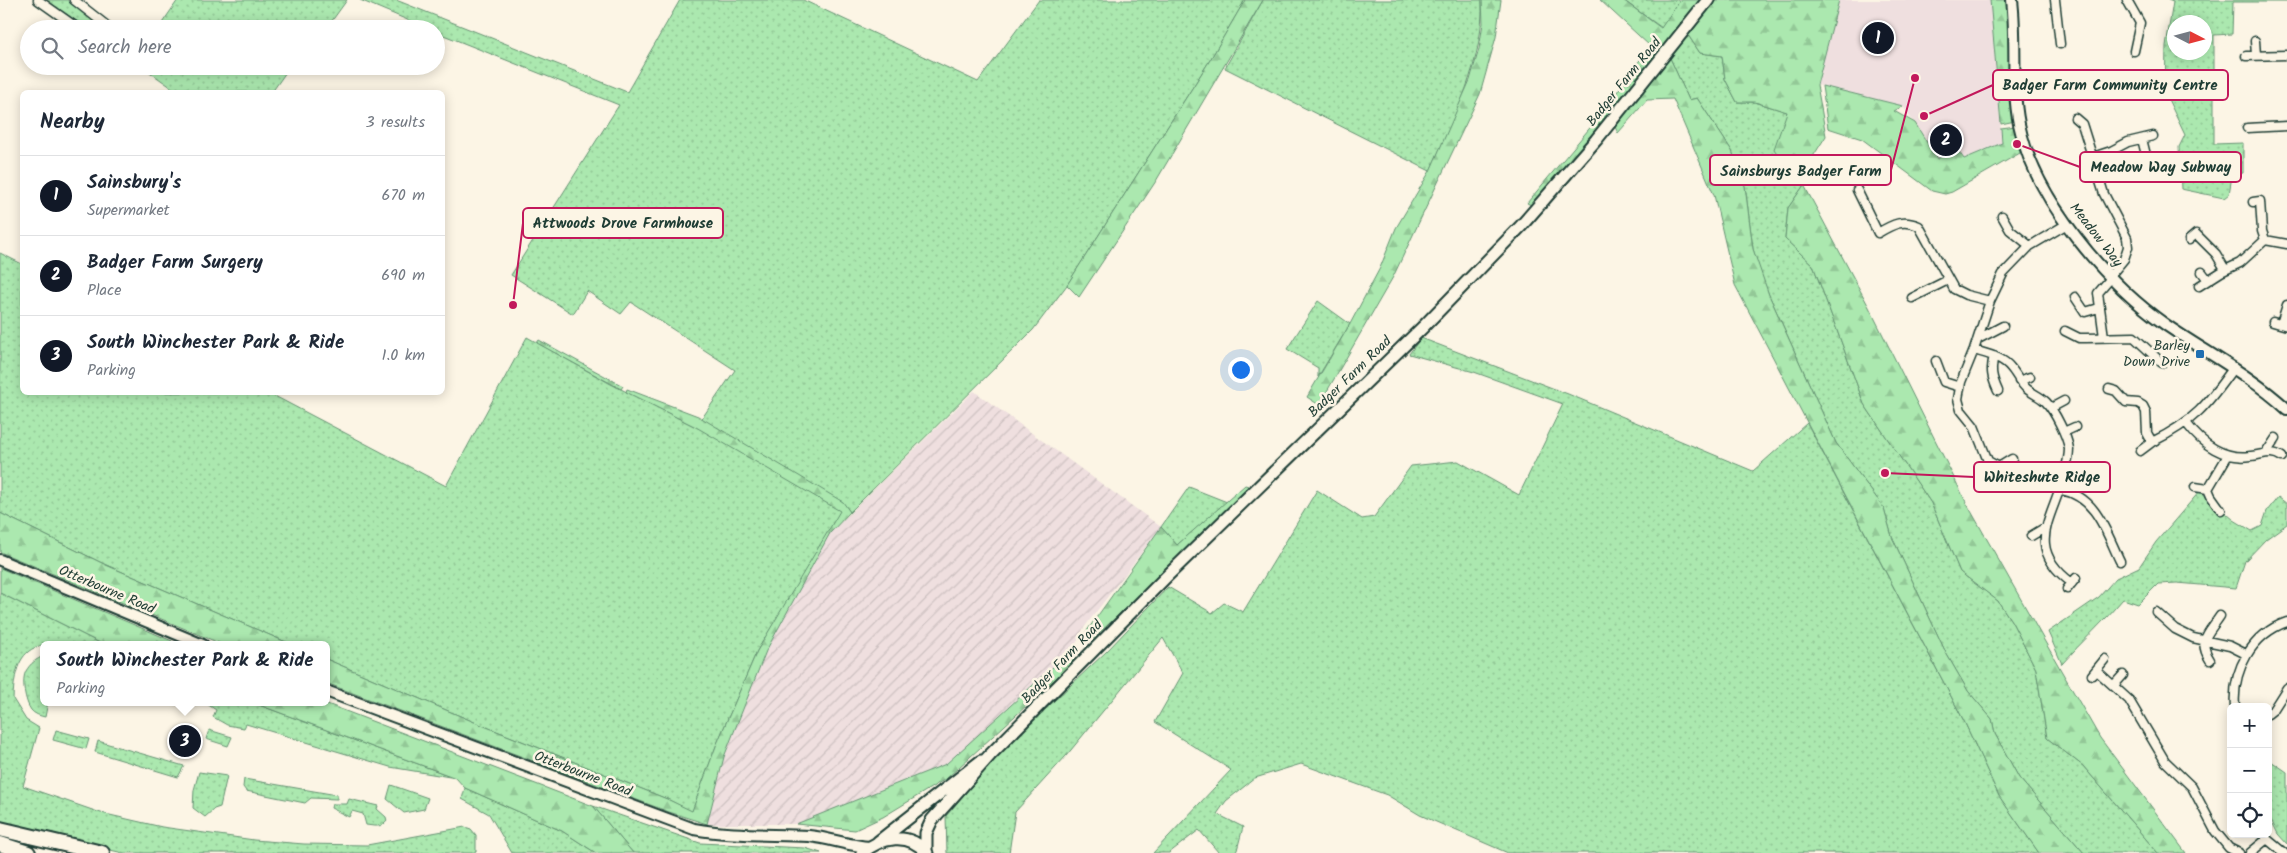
<!DOCTYPE html>
<html lang="en">
<head>
<meta charset="utf-8">
<style>
	:root { --surface:#fff; --page:#f6f6f7; --text:#1f2937; --muted:#747a83; --line:#e0e1e3; --accent:#111827 }
	body { margin:0; font-family:Kalam,sans-serif; background:var(--page); color:var(--text) }
	.controls { position:absolute; right:15px; bottom:15px; display:grid; overflow:hidden; border-radius:8px; box-shadow:0 2px 12px #0003 }
	.controls button { width:45px; height:45px; display:grid; place-items:center; padding:0; border:0; border-bottom:1px solid var(--line); background:var(--surface); color:var(--text); font:25px sans-serif }
	.compass { position:absolute; left:2167px; top:15px; width:45px; height:45px; border-radius:50%; background:var(--surface); box-shadow:0 2px 12px #0003; rotate:96deg }
	.you { position:absolute; left:1240px; top:369px; width:18px; height:18px; margin:-12px; border:4px solid #fff; border-radius:50%; background:#1a73e8; box-shadow:0 0 0 8px #1a73e833 }
	.badge { display:grid; place-items:center; width:32px; height:32px; border-radius:50%; background:var(--accent); color:#fff; font-size:16px; font-weight:700 }
	.pin { position:absolute; translate:-50% -50%; border:2px solid #fff; box-shadow:0 1px 5px #0006 }
	.popup { position:absolute; left:40px; top:641px; width:290px; height:65px; box-sizing:border-box; display:grid; place-content:center; border-radius:8px; background:var(--surface); filter:drop-shadow(0 1px 4px #0005); font-size:16px; white-space:nowrap; color:var(--muted) }
	.popup b { font-size:19px; color:var(--text) }
	.popup::after { content:''; position:absolute; left:50%; top:100%; margin-left:-10px; border:10px solid transparent; border-top-color:var(--surface) }
	.list { margin:0; padding:0; list-style:none }
	h2 { display:flex; justify-content:space-between; align-items:center; height:65px; margin:0; padding:0 20px; font-size:21px }
	h2 small { font-size:16px; font-weight:400; color:var(--muted) }
	.list li { display:grid; grid-template-columns:32px 1fr auto; gap:15px; align-items:center; box-sizing:border-box; height:80px; padding:0 20px; border-top:1px solid var(--line) }
	.list b { display:block; font-size:19px; white-space:nowrap }
	.list p { margin:0; font-size:16px; white-space:nowrap; color:var(--muted) }
	.list em { font-size:16px; font-style:normal; color:var(--muted) }
	.icon { flex:none; width:28px; height:28px; fill:none; stroke:currentColor; stroke-width:2; stroke-linecap:round; stroke-linejoin:round }
	.map { position:relative; flex:none; width:2287px; height:853px; overflow:hidden }
	.search { position:absolute; background:var(--surface); box-shadow:0 2px 12px #0003; left:20px; top:20px; width:425px; height:55px; display:flex; align-items:center; gap:12px; box-sizing:border-box; padding:0 18px; border-radius:28px; color:var(--muted); font-size:19px }
	.panel { position:absolute; background:var(--surface); box-shadow:0 2px 12px #0003; left:20px; top:90px; width:425px; height:305px; border-radius:8px }
	.map>svg:first-child { display:block }
	.built { fill:#efdfdf }
	.industrial { fill:url(#industrial-furrows) }
	.grass { fill:url(#grass-dots); stroke:#659272; fill-rule:evenodd }
	.forest { fill:url(#forest-firs); stroke:#659272 }
	.lines { fill:none; stroke-linecap:round; stroke-linejoin:round }
	.street-casing { stroke:#1f3d34; stroke-width:11 }
	.secondary-casing { stroke:#1f3d34; stroke-width:14 }
	.primary-casing { stroke:#1f3d34; stroke-width:15 }
	.highway-casing { stroke:#1f3d34; stroke-width:18 }
	.street { stroke:#fcf5e5; stroke-width:8 }
	.secondary { stroke:#fcf5e5; stroke-width:10 }
	.primary { stroke:#fcf5e5; stroke-width:11 }
	.highway { stroke:#fcf5e5; stroke-width:14 }
	.poi-dot { fill:#1f6fb2; stroke:#fcf5e5; stroke-width:2 }
	.labels { text-anchor:middle; dominant-baseline:central; stroke-width:5; stroke-linejoin:round; paint-order:stroke }
	.street-label { font-size:14px; fill:#1f3d34; stroke:#fcf5e5 }
	.poi-label { font-size:14px; fill:#1f3d34; stroke:#fcf5e5; text-anchor:end }
	.leader { fill:none; stroke:#c2185b; stroke-width:2 }
	.callout-dot { fill:#c2185b; stroke:#fcf5e5; stroke-width:2 }
	.callout { fill:#fcf5e5; stroke:#c2185b; stroke-width:2 }
	.callout-label { font-size:15px; text-anchor:middle; font-weight:bold; fill:#1f3d34 }
</style>
</head>
<body>
<div class="map">
<svg width="2287" height="853" viewBox="0 0 2287 853">
	<defs>
		<pattern id="industrial-furrows" width="10" height="10" patternUnits="userSpaceOnUse" patternTransform="scale(1.25)"><rect width="10" height="10" fill="#efdfdf"/><path d="M-1 1l2-2M0 10L10 0M9 11l2-2" fill="none" stroke="#ccc0c0"/></pattern>
		<pattern id="grass-dots" width="8" height="8" patternUnits="userSpaceOnUse" patternTransform="scale(1.25)"><rect width="8" height="8" fill="#abe8af"/><path d="M2 2h.1M6 6h.1" fill="none" stroke="#93c897" stroke-width="1.8" stroke-linecap="round"/></pattern>
		<pattern id="forest-firs" width="22" height="20" patternUnits="userSpaceOnUse" patternTransform="scale(1.25)"><rect width="22" height="20" fill="#abe8af"/><path d="M5 1l3.5 6h-7zM16 11l3.5 6h-7z" fill="#93c897"/></pattern>
	</defs>
	<rect width="100%" height="100%" fill="#fcf5e5"/>
	<filter id="ink" filterUnits="userSpaceOnUse"><feTurbulence type="fractalNoise" baseFrequency=".02" numOctaves="2"/><feDisplacementMap in="SourceGraphic" scale="10" xChannelSelector="R" yChannelSelector="G"/><feConvolveMatrix kernelMatrix="1 2 1 2 8 2 1 2 1" color-interpolation-filters="sRGB"/></filter>
	<g filter="url(#ink)">
		<path class="built" d="M1839,0H1990L2002,143L1963,159L1937,160L1903,106L1817,85Z"/>
		<path class="industrial" d="M974,391L1161,527L1083,629L1074,648L946,764L796,824H707L724,757L766,651L830,533Z"/>
		<path class="grass" d="M46,0H67L108,29H88Z
			M178,0H347L326,29H158Z
			M360,0H396L627,92L680,0H803L978,82L1039,0H1245L1210,60L1067,285L1033,330L850,512L846,507L757,651L716,746L692,812L667,799L479,724L326,659V645H293L106,565L0,513V253L22,264V392L269,393L446,486L527,337L609,383L696,427L735,370L631,302L621,314L587,291L573,314L511,275L619,105L436,32V29H429Z
			M1263,0H1482C1484,62 1455,115 1430,171L1225,68Z
			M1623,0H1680L1662,28Z
			M2168,0H2287V2H2233L2232,34L2214,35V144L2243,143V173L2232,176L2229,194L2224,198L2181,189L2179,147L2185,135L2165,93L2166,46L2173,2ZM2174,22H2204V52H2174Z
			M1688,35L1700,53L1722,56L1725,79L1737,102H1755L1787,112L1795,168L1812,158L1804,185L1788,208L1785,239L1813,265L1864,404L1931,503L1960,572L1998,601L2012,622L2036,669L2047,738L2083,766L2158,853H2084L2019,778L1995,734L1992,719L1968,691L1946,653L1892,537L1884,508L1836,443L1769,295L1760,272L1753,249L1745,186L1732,151L1697,98L1689,100L1670,58Z
			M141,66H298L295,70L286,72L272,92H178Z
			M1318,301L1350,324L1318,377V368L1287,349Z
			M1421,338L1568,394L1753,471L1807,423L1964,721L1999,796L2039,853H1508L1420,815L1387,795L1301,764L1255,778L1226,801L1217,814L1243,827L1237,850L1235,853H1219L1199,830L1169,853H1153L1231,770L1155,722L1183,673L1163,638L1066,756L1015,812L1009,853H947L946,816L1004,748L1107,651L1168,587L1212,613L1224,603L1243,612L1317,490L1362,519L1374,517L1411,466L1458,461L1519,495L1563,404L1474,372L1409,354Z
			M1189,487L1227,502L1177,545L1161,527Z
			M2200,491L2234,520L2252,531L2262,526L2267,511L2278,497L2287,504V524L2266,539L2245,561L2236,588L2177,583L2158,584L2138,604L2123,599C2104,622 2082,641 2062,664L2048,632L2099,597L2116,578L2139,567L2156,542Z
			M0,593L104,645C52,645 15,629 13,699L26,720L39,728L23,786L101,813L162,827L254,840L304,844L367,845L465,827L471,829L476,835V851L473,853H123L0,824Z
			M44,656V702H48L45,717C40,716 34,714 31,710C25,702 21,679 26,671C30,664 36,659 44,656Z
			M204,702H251L456,778L390,767L246,724L244,728L227,725L213,717L216,710Z
			M56,730L89,739L86,749L53,740Z
			M209,730L232,737L228,746L206,739Z
			M98,741L184,766L178,777L95,752Z
			M2268,759L2287,772V844L2278,834L2268,814Z
			M199,772L227,776L220,807L214,809L205,817L193,808L194,790Z
			M244,779L337,795V799L311,798L305,803L246,791L243,787Z
			M391,785L428,798L424,809L404,813L387,799Z
			M465,788L562,831L596,853H512L489,814L462,799Z
			M349,799L378,806L377,809L386,817L387,821C382,828 374,826 366,825L363,814L352,811L349,817L331,808L332,804H347Z
			M593,806L700,843L805,848L821,853H633Z"/>
		<path class="forest" d="M1245,0H1263L1156,181L1079,297L1067,285L1210,60Z
			M1482,0H1501L1496,37L1480,94L1393,277L1319,405L1307,397L1350,324L1380,268L1396,228L1430,171L1470,80L1479,49L1483,23Z
			M1600,0H1623L1661,28L1680,0H1701L1627,97L1531,205L1527,203L1599,117L1650,46Z
			M1716,0H1839L1817,85L1826,136L1812,158L1795,168L1783,162L1774,149L1787,112L1755,102H1737L1725,79L1722,56L1700,53L1688,35Z
			M1990,0H2009L2015,121L2001,124Z
			M1670,58L1689,100L1697,98L1732,151L1745,186L1753,249L1769,295L1836,443L1884,508L1892,537L1946,653L1968,691L1992,719L1995,734L2019,778L2084,853H2039L1999,796L1964,721L1735,285L1714,195L1673,99L1647,100L1618,133L1615,127Z
			M1822,86L1903,106L1894,111L1915,123L1937,159L1957,149L1964,159L2002,143L2001,128L2016,126L2020,153L1952,192L1945,194L1932,191L1862,139L1828,128Z
			M1804,185L1869,307L1967,504L2062,672L2100,738L2186,853H2158L2083,766L2047,738L2036,669L2012,622L1998,601L1960,572L1931,503L1864,404L1813,265L1785,239L1788,208Z
			M539,340L623,386L621,389L537,343Z
			M627,389L698,416L843,502L850,512L830,533L766,651L724,757L707,824L669,812L326,683V659L479,724L667,799L692,811L716,746L757,651L840,511L696,427L626,392Z
			M1245,485L1252,487L1092,640L1084,635L1161,527L1177,545Z
			M0,513L106,565L293,645H224L0,552Z
			M0,568L172,641L168,645H104L0,593Z
			M1074,648L1072,664L947,778L883,817L855,830L796,824L946,764Z
			M251,702H322L593,806L633,853H596L562,831L465,788L456,778Z"/>
		<g class="lines">
			<g class="street-casing">
				<path id="street" d="M38,0L79,29
					M74,0L111,29
					M2055,0L2060,44
					M2127,0L2140,23L2134,51
					M2255,41L2256,55
					M2246,56L2287,55
					M2075,118L2082,124L2104,194L2127,238L2128,247L2124,259L2110,276
					M2247,128L2287,126
					M2142,139L2146,155
					M2093,157L2111,151L2128,142L2153,136
					M1857,190L1878,233C1893,224 1903,219 1919,226L1954,289L1966,295L1990,301
					M2253,202L2260,201L2262,231L2265,240
					M2002,216L2010,230L2030,246
					M2189,240L2196,234L2216,254L2225,269
					M2202,272L2208,280
					M2199,286L2221,272L2240,263L2265,240L2287,244
					M2075,297L2085,312L2099,308
					M1912,298L1948,280
					M2273,322L2287,326
					M2281,324L2287,305
					M2065,331L2079,338H2086L2134,337L2162,363
					M2104,337L2098,293L2111,278
					M1978,339L2003,326
					M1974,350C1987,354 2003,357 2011,368C2017,375 2020,383 2027,389C2033,394 2040,396 2046,402C2052,408 2056,416 2060,424C2064,432 2068,440 2069,449C2069,456 2067,464 2065,471C2054,518 2022,546 2072,583
					M1994,356C1990,370 1992,378 1998,391
					M1936,361L1944,382L1960,387
					M2019,381L2030,377
					M2109,389L2116,391L2126,402L2138,403L2143,406L2146,412L2147,433L2152,442C2195,421 2207,405 2234,367
					M2051,408L2064,401
					M2187,424C2202,444 2224,460 2251,456C2263,455 2271,449 2282,457
					M2064,432L2075,427
					M2140,451L2152,442
					M2266,453L2276,438
					M1999,467L1988,461L1974,426L1961,410L1958,399L1961,382L1974,350L1990,301L2003,274L2030,246L2067,224
					M2000,480L1999,467L2012,459
					M2195,487L2208,489
					M2061,490C2096,496 2106,532 2120,561
					M2221,510L2211,496L2208,489L2228,455
					M2031,536L2046,527
					M2067,589L2076,578
					M2156,612L2175,629L2193,638L2230,646L2246,654
					M2210,660C2197,640 2209,633 2220,616
					M2096,670L2129,700L2165,761L2192,787L2215,831L2229,848L2239,853
					M2092,675L2105,659
					M2114,685L2123,675
					M2235,707C2232,670 2252,634 2287,622
					M2268,714L2273,710L2287,688
					M2264,834L2267,839L2284,853
					M2250,853L2267,839"/>
			</g>
			<g class="secondary-casing">
				<path id="secondary" d="M2012,0C2017,41 2011,84 2019,124C2034,198 2106,283 2166,325C2207,353 2250,375 2287,409
					M0,560L203,645
					M326,691L694,829C732,836 770,834 809,836C830,838 849,846 870,847"/>
			</g>
			<g class="primary-casing">
				<path id="primary" d="M878,842L981,761
					M926,852V833L932,820L990,755L1166,577L1423,327L1521,226L1596,140L1708,0
					M862,853C881,837 909,831 927,853"/>
			</g>
			<g class="highway-casing">
				<path id="highway" d="M0,829L102,853
					M0,844L28,853"/>
			</g>
			<use href="#street" class="street"/>
			<use href="#secondary" class="secondary"/>
			<use href="#primary" class="primary"/>
			<use href="#highway" class="highway"/>
		</g>
	</g>
	<rect class="poi-dot" x="2195" y="349" width="10" height="10" rx="2.5"/>
	<g class="labels">
		<g class="street-label">
			<text transform="translate(1624 82) rotate(-51)">Badger Farm Road</text>
			<text transform="translate(2096 235) rotate(52)">Meadow Way</text>
			<text transform="translate(1350 377) rotate(-44)">Badger Farm Road</text>
			<text transform="translate(107 590) rotate(23)">Otterbourne Road</text>
			<text transform="translate(1062 662) rotate(-46)">Badger Farm Road</text>
			<text transform="translate(583 774) rotate(21)">Otterbourne Road</text>
		</g>
		<g class="poi-label">
			<text x="2190" y="346">Barley<tspan x="2190" dy="16">Down Drive</tspan></text>
		</g>
	</g>
	<path class="leader" d="M1924 116L1993 85M2017 144L2080 167M1915 78L1891 170M513 305L523 223M1885 473L1974 477"/>
	<g class="callout-dot">
		<circle cx="1924" cy="116" r="5"/>
		<circle cx="2017" cy="144" r="5"/>
		<circle cx="1915" cy="78" r="5"/>
		<circle cx="513" cy="305" r="5"/>
		<circle cx="1885" cy="473" r="5"/>
	</g>
	<g class="callout">
		<rect x="1993" y="70" width="235" height="30" rx="5"/>
		<rect x="2080" y="152" width="161" height="30" rx="5"/>
		<rect x="1710" y="155" width="181" height="30" rx="5"/>
		<rect x="523" y="208" width="200" height="30" rx="5"/>
		<rect x="1974" y="462" width="136" height="30" rx="5"/>
	</g>
	<g class="callout-label">
		<text x="2110" y="90">Badger Farm Community Centre</text>
		<text x="2161" y="172">Meadow Way Subway</text>
		<text x="1801" y="176">Sainsburys Badger Farm</text>
		<text x="623" y="228">Attwoods Drove Farmhouse</text>
		<text x="2042" y="482">Whiteshute Ridge</text>
	</g>
</svg>
<div class="controls">
<button>+</button>
<button>−</button>
<button><svg class="icon" aria-label="locate" viewBox="0 0 24 24"><circle cx="12" cy="12" r="6"/><path d="M12 2v4M12 18v4M2 12h4M18 12h4"/></svg></button>
</div>
<svg class="compass" viewBox="-18 -18 36 36"><path d="M0-13l5 13h-10z" fill="#e53935"/><path d="M0 13l5-13h-10z" fill="#747a83"/></svg>
<div class="you"></div>
<div class="pin badge" style="left:1878px;top:38px">1</div>
<div class="pin badge" style="left:1946px;top:140px">2</div>
<div class="pin badge" style="left:185px;top:741px">3</div>
<div class="popup"><b>South Winchester Park &amp; Ride</b>Parking</div>
<div class="search"><svg class="icon" aria-label="search" viewBox="0 0 24 24"><circle cx="10" cy="10" r="6"/><path d="M15 15l6 6"/></svg>Search here</div>
<section class="panel">
<h2>Nearby<small>3 results</small></h2>
<ul class="list">
<li><span class="badge">1</span><div><b>Sainsbury's</b><p>Supermarket</p></div><em>670 m</em></li>
<li><span class="badge">2</span><div><b>Badger Farm Surgery</b><p>Place</p></div><em>690 m</em></li>
<li><span class="badge">3</span><div><b>South Winchester Park &amp; Ride</b><p>Parking</p></div><em>1.0 km</em></li>
</ul>
</section>
</div>
</body>
</html>
